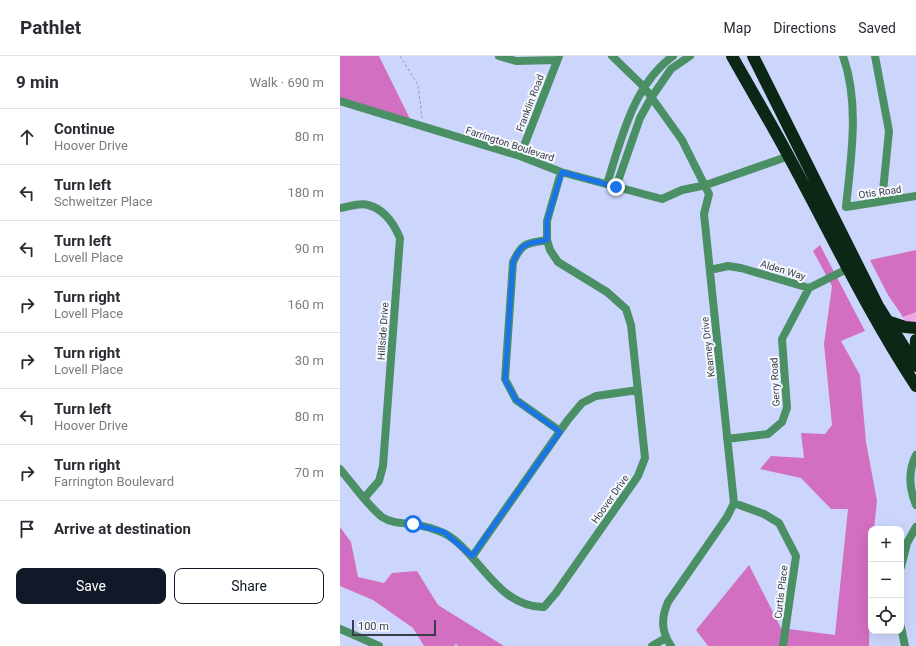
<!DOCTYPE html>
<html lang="en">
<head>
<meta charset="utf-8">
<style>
	:root { --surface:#fff; --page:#f7f7f7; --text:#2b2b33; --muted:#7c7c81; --line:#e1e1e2; --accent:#111827 }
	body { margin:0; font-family:Roboto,sans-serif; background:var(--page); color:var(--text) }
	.controls { position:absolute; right:12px; bottom:12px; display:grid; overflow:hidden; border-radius:8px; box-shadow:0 4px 16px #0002 }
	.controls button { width:36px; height:36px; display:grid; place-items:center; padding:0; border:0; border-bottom:1px solid var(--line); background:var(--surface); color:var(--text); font:20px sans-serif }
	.scale { position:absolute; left:12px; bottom:10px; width:84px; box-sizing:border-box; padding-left:4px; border:2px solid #383c4c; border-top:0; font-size:11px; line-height:14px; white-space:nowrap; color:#383c4c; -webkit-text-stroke:3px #f7f9fd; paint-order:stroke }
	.stop { position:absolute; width:12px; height:12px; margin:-9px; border:3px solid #1a73e8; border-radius:50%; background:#fff }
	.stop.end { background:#1a73e8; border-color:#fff; box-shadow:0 1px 4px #0008 }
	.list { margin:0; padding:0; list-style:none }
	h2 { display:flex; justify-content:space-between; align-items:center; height:52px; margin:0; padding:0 16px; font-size:17px }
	h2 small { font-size:13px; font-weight:400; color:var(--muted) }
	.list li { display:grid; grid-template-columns:26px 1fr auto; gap:12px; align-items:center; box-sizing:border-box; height:56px; padding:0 16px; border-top:1px solid var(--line) }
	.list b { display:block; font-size:15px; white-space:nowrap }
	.list p { margin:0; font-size:13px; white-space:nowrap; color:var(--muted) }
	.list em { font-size:13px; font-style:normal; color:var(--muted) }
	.actions { display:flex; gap:8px; padding:12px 16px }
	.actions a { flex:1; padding:9px 0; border:1px solid var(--accent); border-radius:8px; text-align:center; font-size:14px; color:var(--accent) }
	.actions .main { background:var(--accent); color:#fff }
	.icon { flex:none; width:22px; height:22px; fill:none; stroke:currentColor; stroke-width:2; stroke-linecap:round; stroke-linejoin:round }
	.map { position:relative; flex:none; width:576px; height:590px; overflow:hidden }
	header { display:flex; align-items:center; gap:24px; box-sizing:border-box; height:56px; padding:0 20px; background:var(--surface); border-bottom:1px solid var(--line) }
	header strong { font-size:19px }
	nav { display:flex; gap:22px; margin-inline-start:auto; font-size:14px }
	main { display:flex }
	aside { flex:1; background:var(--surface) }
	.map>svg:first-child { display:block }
	.green { fill:#f0a4e1 }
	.forest { fill:#d36fc1 }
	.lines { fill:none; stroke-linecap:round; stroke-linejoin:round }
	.path { stroke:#9299b7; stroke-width:1; stroke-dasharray:3 2; stroke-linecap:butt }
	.minor { stroke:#4a9064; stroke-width:8 }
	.highway { stroke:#0d2717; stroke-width:12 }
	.route { stroke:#1a73e8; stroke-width:5 }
	.labels { text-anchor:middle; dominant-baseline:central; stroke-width:4; stroke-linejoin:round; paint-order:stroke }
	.street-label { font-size:10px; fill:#383c4c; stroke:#f7f9fd }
</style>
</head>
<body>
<header>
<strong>Pathlet</strong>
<nav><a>Map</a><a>Directions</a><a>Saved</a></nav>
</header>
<main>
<aside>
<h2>9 min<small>Walk · 690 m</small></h2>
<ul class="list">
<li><svg class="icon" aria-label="ahead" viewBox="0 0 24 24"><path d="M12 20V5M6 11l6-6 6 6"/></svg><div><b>Continue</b><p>Hoover Drive</p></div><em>80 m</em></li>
<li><svg class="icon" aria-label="left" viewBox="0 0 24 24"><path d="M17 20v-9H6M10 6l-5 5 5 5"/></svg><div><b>Turn left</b><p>Schweitzer Place</p></div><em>180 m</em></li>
<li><svg class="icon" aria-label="left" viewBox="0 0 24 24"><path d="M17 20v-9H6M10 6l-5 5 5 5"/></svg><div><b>Turn left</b><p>Lovell Place</p></div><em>90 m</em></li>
<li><svg class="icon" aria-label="right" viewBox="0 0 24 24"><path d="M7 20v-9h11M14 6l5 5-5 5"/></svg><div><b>Turn right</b><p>Lovell Place</p></div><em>160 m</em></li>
<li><svg class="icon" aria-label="right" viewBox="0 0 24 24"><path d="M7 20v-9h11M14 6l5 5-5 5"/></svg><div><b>Turn right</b><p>Lovell Place</p></div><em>30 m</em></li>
<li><svg class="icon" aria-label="left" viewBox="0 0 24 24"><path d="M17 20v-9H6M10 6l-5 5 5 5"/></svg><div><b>Turn left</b><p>Hoover Drive</p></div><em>80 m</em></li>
<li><svg class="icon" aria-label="right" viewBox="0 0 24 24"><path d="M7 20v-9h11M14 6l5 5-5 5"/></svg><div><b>Turn right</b><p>Farrington Boulevard</p></div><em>70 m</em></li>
<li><svg class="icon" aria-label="arrive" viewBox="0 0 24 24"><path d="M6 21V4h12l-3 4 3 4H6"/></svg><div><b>Arrive at destination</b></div></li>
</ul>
<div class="actions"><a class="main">Save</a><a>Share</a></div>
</aside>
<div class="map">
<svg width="576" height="590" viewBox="0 0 576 590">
	<rect width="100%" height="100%" fill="#ccd6fd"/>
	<path class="green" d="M576,256V269L566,268L563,261Z"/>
	<path class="forest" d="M0,0H39L74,71L0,49Z
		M480,189L525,275L501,285L520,319L526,386L537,445L534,473H531L529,590H368L356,574L409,509L441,572L495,579L508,453H491L461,422L420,413L431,400L464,402L461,377L485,378L492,369L484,288L492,230L473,195Z
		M576,194V256L563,261L548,239L530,204Z
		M0,471L11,486L18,521L44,527L52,517L77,515L98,549L164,590H118L116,588L114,590H84L73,572L33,544L0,530Z"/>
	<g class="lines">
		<path class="path" d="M60,0L78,29L82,62"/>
		<path class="minor" d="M159,0L176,5L217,4
			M272,0L304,31L342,84L369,138L364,158L394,447L387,461L328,546C321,562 321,575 331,590
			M503,0C520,48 511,101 506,151L576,140
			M535,0L549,75L542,145
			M0,45L180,100L221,116L322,143L342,134L366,129L449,100
			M180,100L219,0
			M267,128C281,84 293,29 333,0
			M276,131L300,62L311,42L331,13L350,0
			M0,152C8,151 21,146 28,149C45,153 54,168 60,182L43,410L39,425L25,441
			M207,184C187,188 183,185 173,206L165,323L176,344L220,375
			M370,214L388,210L401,212L469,232L507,213
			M387,383L428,378L442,366L447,352L442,283L469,232
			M576,399C568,415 569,432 576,449
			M0,413C13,428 26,448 42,461C51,467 61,467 71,468C85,470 101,474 112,482C142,504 161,552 204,551L216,537L298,420L305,402L291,269L286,253L267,236L218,206L210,194L207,184V165L221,116
			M394,447L424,458L439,467L456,500L443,590
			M132,501L227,365L242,347L256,340L298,334
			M561,511L567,487L576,471
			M561,571L565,590
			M0,573L39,590
			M312,590L326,582"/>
		<path class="highway" d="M392,0C411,34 431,67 449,101C491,178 528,257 576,330
			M413,0L538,250L576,310
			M547,265L565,271L576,272
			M575,309L576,284"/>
	</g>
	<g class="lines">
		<path class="route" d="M73,468L104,476L132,500L220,376L176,344L165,324L173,206C183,185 187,188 207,184V165L222,116L276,131"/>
	</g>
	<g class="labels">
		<g class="street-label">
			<text transform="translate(190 47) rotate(-69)">Franklin Road</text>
			<text transform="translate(170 88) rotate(18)">Farrington Boulevard</text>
			<text transform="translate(540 136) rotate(-8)">Otis Road</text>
			<text transform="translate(443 214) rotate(17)">Alden Way</text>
			<text transform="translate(43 275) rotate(-86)">Hillside Drive</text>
			<text transform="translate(368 291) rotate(-96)">Kearney Drive</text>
			<text transform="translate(435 326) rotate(-93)">Gerry Road</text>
			<text transform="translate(270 443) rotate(-55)">Hoover Drive</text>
			<text transform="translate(441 536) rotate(-83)">Curtis Place</text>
		</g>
	</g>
</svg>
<div class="controls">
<button>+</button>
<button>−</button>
<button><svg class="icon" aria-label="locate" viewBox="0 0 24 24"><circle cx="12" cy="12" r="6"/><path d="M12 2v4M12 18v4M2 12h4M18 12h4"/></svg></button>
</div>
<div class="scale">100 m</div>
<div class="stop" style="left:73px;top:468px"></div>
<div class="stop end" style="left:276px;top:131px"></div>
</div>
</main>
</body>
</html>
